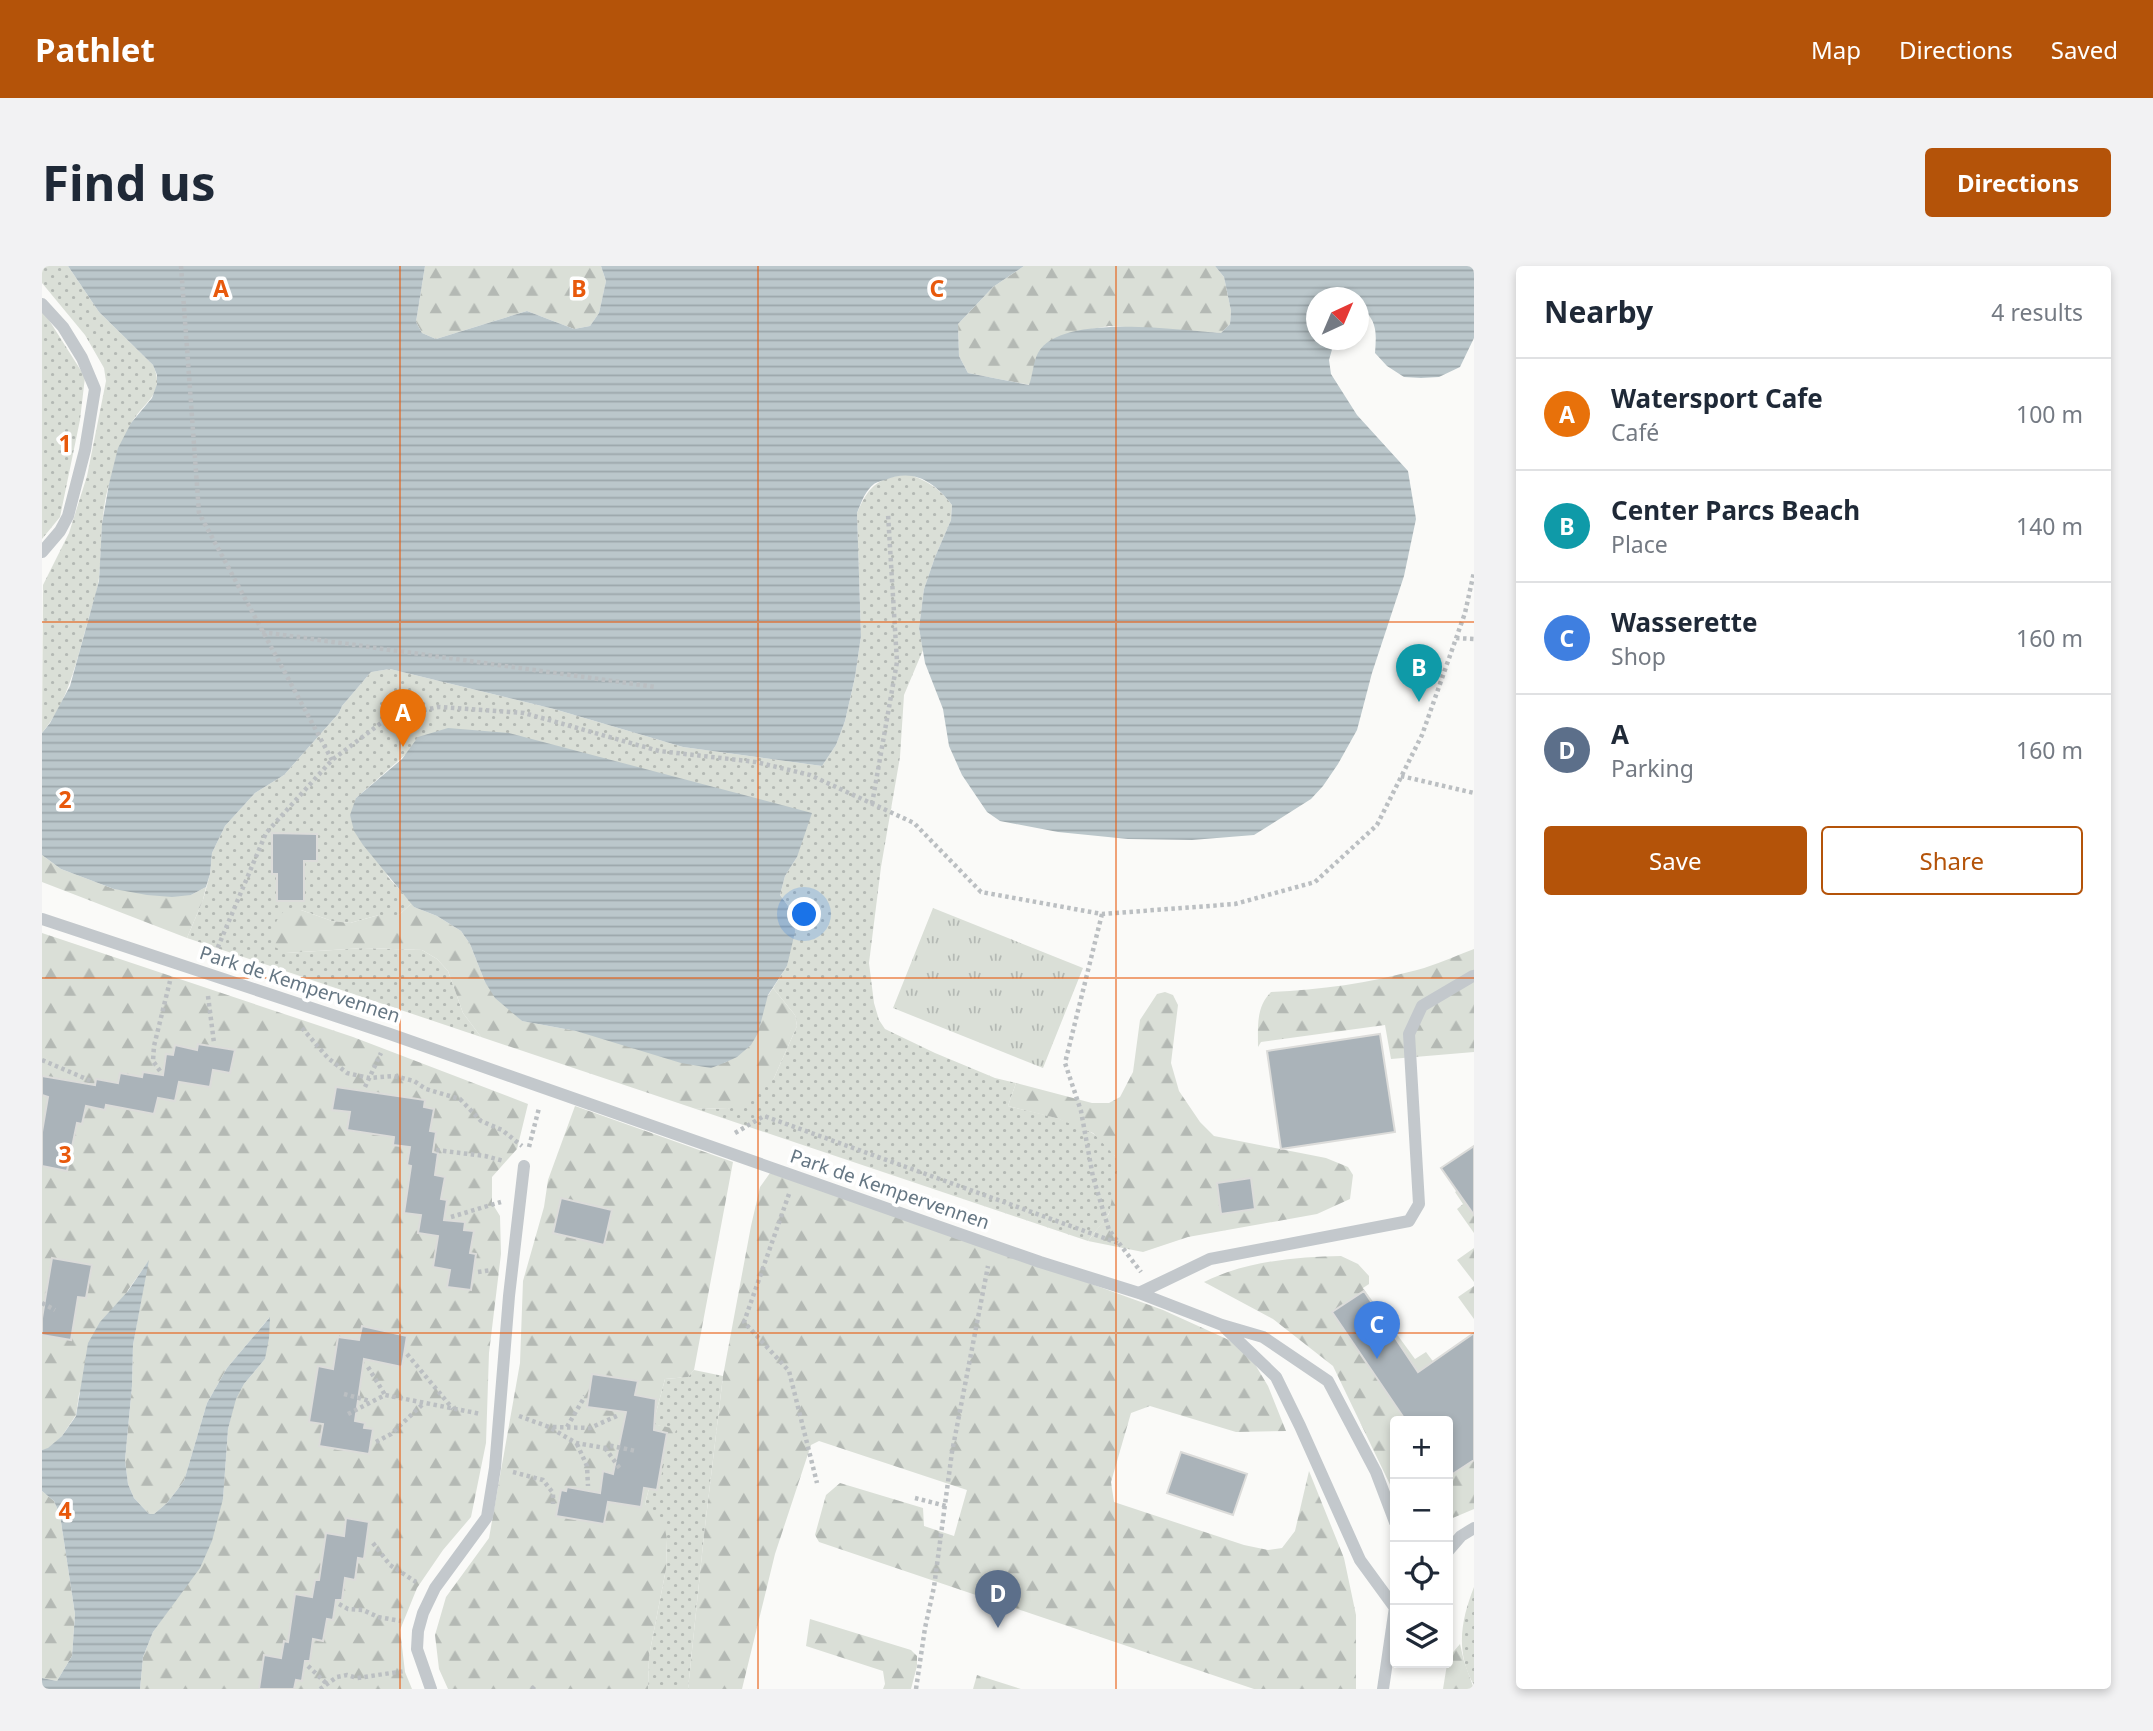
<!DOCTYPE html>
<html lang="en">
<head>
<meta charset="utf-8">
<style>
	:root { --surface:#fff; --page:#f2f2f3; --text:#1f2937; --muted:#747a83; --line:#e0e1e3; --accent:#b45309 }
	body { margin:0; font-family:"Noto Sans",sans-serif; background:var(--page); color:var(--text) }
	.controls { position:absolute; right:21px; bottom:21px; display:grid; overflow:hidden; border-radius:7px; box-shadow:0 4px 10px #0003 }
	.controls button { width:63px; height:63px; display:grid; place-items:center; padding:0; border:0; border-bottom:2px solid var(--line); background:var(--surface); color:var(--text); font:35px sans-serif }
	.compass { position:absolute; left:1264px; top:21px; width:63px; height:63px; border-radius:50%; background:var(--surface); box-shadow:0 4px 10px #0003; rotate:44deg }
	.you { position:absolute; left:763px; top:649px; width:24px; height:24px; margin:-18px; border:5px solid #fff; border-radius:50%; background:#1a73e8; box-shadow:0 0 0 10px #1a73e833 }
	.badge { display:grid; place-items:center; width:46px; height:46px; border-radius:50%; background:var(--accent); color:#fff; font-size:23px; font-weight:700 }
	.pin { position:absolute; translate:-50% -58px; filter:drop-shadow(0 2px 4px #0008) }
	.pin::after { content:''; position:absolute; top:37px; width:24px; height:21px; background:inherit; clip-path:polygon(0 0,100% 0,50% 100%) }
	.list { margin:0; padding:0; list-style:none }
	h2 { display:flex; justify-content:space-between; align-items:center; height:91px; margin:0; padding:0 28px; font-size:30px }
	h2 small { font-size:23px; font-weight:400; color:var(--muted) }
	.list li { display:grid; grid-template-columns:46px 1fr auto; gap:21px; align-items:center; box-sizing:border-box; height:112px; padding:0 28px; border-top:2px solid var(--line) }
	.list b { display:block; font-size:26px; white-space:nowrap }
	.list p { margin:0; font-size:23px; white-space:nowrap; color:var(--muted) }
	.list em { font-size:23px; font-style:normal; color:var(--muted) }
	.actions { display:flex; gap:14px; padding:21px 28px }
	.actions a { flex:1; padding:16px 0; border:2px solid var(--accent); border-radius:7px; text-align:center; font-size:24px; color:var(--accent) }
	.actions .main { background:var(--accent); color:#fff }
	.icon { flex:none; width:38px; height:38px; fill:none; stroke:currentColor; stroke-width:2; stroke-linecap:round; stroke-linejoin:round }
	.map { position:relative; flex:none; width:1432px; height:1423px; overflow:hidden; border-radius:7px }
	header { display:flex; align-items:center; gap:42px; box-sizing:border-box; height:98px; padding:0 35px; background:var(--accent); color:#fff }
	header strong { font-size:33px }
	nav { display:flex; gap:38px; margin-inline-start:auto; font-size:24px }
	.intro { display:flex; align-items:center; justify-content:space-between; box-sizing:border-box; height:168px; padding:0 42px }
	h1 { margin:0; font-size:49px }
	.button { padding:18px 32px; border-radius:7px; background:var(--accent); color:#fff; font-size:24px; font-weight:700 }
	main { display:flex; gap:42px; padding:0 42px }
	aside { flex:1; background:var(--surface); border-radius:7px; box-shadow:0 4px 10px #0003 }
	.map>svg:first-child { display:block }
	.grass { fill:url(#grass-dots) }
	.forest { fill:url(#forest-firs) }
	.park { fill:url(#park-tufts) }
	.water { fill:url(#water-rules) }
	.building { fill:#aab3b9; stroke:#dcdcda; stroke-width:2 }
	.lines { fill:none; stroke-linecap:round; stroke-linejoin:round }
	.path { stroke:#bbbfc2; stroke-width:4.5; stroke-dasharray:3.5 3.5; stroke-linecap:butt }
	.lane { stroke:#c3c8cc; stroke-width:12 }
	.grid { fill:none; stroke:#e8590c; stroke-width:2; stroke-opacity:0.55 }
	.labels { text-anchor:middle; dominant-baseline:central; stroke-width:7; stroke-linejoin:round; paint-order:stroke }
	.street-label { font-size:19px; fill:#657683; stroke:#fff }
	.grid-label { font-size:23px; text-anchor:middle; font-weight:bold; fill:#e8590c; stroke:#fff; stroke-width:7; stroke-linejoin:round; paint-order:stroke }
</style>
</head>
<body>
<header>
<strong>Pathlet</strong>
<nav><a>Map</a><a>Directions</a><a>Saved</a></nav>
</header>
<div class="intro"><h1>Find us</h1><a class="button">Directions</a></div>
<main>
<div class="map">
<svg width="1432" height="1423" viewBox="0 0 1432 1423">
	<defs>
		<pattern id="grass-dots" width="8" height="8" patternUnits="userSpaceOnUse" patternTransform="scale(1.75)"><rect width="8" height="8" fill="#dadfd7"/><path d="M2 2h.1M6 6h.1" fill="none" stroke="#b4b9b4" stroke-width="1.8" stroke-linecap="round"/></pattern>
		<pattern id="forest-firs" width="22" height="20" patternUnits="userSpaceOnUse" patternTransform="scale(1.75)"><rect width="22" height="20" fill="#dadfd7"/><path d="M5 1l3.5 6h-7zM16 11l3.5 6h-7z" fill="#b4b9b4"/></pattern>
		<pattern id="park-tufts" width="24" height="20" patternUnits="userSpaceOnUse" patternTransform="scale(1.75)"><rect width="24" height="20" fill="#dadfd7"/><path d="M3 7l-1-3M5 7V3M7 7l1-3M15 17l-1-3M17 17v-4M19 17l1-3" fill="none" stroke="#b4b9b4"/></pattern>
		<pattern id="water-rules" width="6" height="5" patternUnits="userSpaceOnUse" patternTransform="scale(1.75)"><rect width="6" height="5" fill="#bbc7cb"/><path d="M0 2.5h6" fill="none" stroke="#9ca6aa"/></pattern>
	</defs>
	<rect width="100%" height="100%" fill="#fafaf8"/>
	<path class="grass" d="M0,0H26L57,46L111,99C125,130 99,136 88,160C80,177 73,197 68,215C58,246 60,280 57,312C55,327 49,343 45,358C34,397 26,436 0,467L1,319L27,267L45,210L64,115L62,102L43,69L0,17Z
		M0,43L43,111L38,154L18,251L0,273Z
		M866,208C887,216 897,222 910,239L909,254L893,291L882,323L877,362L881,384L862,429L858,491L839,601L827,697L832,737L837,754L843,763L893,787L953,812L974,817L966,840C998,848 1057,857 1073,890C1077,898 1075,908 1074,917C1072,927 1071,940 1066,949C1061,958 1052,966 1046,975L651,842L686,843L732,812L755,760L753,749L731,722L745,700L752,648L738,629L743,610L755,591L363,489L314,532L346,611L370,637L357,649H337L308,657L290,655L259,644L244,687L322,682L380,684L395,693L406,705L421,747L439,771L145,672L161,634L168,608L170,587L183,560L213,527L242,509L297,447L300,440L329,406L348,403L512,443L641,481L780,500L794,479L803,455L813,411L819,370L815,247C827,219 836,212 866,208Z
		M652,1104L681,1110L662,1269L646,1423H606L607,1390L624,1303L625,1273L603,1238L618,1179L634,1164L611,1158L623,1113L646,1111Z
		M1432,1321V1419C1413,1386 1419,1354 1432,1321Z"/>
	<path class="forest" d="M383,0H559L564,15L557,47L548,60L532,63L485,45L394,73L380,67L374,56Z
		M982,0H1173L1182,11L1189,45L1188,58L1179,67L1067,60L1032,66L1009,76L988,119L926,107L917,90L916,58L951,21Z
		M0,589L19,603L72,623L149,629L164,621L161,634L145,672L0,616Z
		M370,637L372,641L395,650L419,665L428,678L443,716L480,755L534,765L682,797C730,774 708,754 731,722L753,749L755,760L732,812L708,835L700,839L686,843L651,842L439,771L421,747L406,705L395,693L380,684L322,682L244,687L231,680C229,664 232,656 243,644H259L290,655L308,657L337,649H357Z
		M0,667L311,771L486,838L475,883L450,911V937L458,950L459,988L447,1087L444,1177L429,1251L401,1284L375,1322L358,1364L363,1406L370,1423H98L101,1391L111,1366L129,1340L181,1233L186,1163L193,1133L202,1118L223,1093L227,1052L185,1102L165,1137L142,1215L125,1237L112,1248H107L92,1232L86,1218L83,1194L90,1120L91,1079L106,996L86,1024L37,1128L34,1149L20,1170L6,1183L0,1184Z
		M1432,683V786L1349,793L1343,759L1219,776L1216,781C1216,760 1214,741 1229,726C1279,724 1326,717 1375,704C1394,699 1413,690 1432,683Z
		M1123,726L1131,729L1136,739L1129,797L1137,825L1158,856L1172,870L1284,892L1306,901L1311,909L1308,933L1275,948L1146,971L1101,986L1046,975L1067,948L1075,905L1073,890L1051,867L1014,852L966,840L974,817L1050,837H1067L1078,831L1091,806L1098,754L1115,728Z
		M533,840L691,896L652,1104L646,1111L623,1113L611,1158L634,1163L630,1182L619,1180L614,1196L622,1198L618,1216L609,1214L603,1238L621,1254L625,1273L624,1303L607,1390L606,1423H406L397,1403L393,1369L404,1331L447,1272L478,1097L481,1015L502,941L506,914Z
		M728,907L978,992L1121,1044L1187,1074L1208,1090L1226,1120L1244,1165L1194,1166L1108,1140L1089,1147L1069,1216L1072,1236L1202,1279L1226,1284L1240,1282L1253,1265L1267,1205L1302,1292L1314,1349V1423H1212L777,1276L773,1269L784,1229L798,1217L881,1242L882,1260L912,1270L925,1224L777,1175L769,1179L733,1288L700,1423H646L662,1269L681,1110L709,960L718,921Z
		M1432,912V967L1415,943L1421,938L1413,926Z
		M1432,982V1016L1415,994Z
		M1299,990L1316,998L1327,1010V1018L1321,1022L1373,1093L1384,1086L1422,1137L1432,1131V1243L1406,1254V1155H1353V1229L1291,1100L1231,1053L1162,1016C1204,995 1253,991 1299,990Z
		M1432,1020V1053L1416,1031Z
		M0,1225L12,1235L18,1249L33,1348L30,1390L15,1415L0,1412Z
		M768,1353L869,1384L875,1390V1400L869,1423H841L843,1418L841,1405L764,1380Z
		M1418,1378L1422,1395L1432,1423H1401L1406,1392Z
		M935,1409L979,1423H931Z"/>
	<path class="park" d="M891,642L1041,702L1001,802L851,742Z"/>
	<path class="water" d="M26,0H383L374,56L380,67L394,73L485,45L532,63L548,60L557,47L564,15L559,0H982L951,21L916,58L917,90L926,107L987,119C991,109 991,96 996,87C1019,46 1139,65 1179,67L1188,58L1189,45L1182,11L1173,0H1432V72L1418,101L1397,111L1379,112L1362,111L1345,100L1333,87C1334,72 1336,58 1324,46H1317L1316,32H1274V74H1297L1291,80L1287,94L1289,108L1315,149L1366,205L1374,253L1362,310L1330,407L1315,464L1296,498L1281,520L1269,533L1212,569L1150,574L1086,573L1016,566L958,555L945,546L920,509L907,480L901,443L883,397L877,362L882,323L893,291L909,254L910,239C892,216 872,202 843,214C841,214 833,217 832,218C823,225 819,237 815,247L819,370L813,411L803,455L794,479L780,500L641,481L512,443L348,403L329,406L300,440L297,447L242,509L213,527L183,560L170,587L168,608L164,621L149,629L130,631L105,629L72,623L19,603L0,589V467L8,457L28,420L57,315L60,258L67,218L76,182L89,157L110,132L115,118V109L111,99L57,46Z
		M406,462L467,467L770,547L755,591L743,610L738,629L752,648L753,666L745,700L726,729L716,767L709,779L695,791L682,797L669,802L639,797L534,765L480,755L453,732L443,716L428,678L419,665L395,650L372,641L321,579L312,565L308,549L314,532L360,493L376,471Z
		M107,994L91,1079L90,1120L83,1194L86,1218L92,1232L107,1248H112L125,1237L142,1215L165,1137L185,1102L228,1051L227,1072L223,1093L202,1118L194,1133L186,1163L181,1233L170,1275L158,1302L111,1366L101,1391L98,1423H0V1412L15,1415L30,1390L33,1348L18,1249L12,1235L0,1225V1184L6,1182L20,1170L34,1150L46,1077L58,1056L86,1025Z"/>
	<path class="building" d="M230,567L275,568V595H262V635H235V608H230Z
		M1338,768L1353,866L1239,883L1225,785Z
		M156,778L193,784L188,807L171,804L168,821L137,816L133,835L116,832L112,848L64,839L63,844L44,840L40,858L35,857L25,905L0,900V866L6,831L0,829V810L53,819L54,813L76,817L78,807L100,811L101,806L121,809L124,788L131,789L133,779L155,784Z
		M294,821L383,834L382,841L392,843L388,865L394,866L391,886L396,887L393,909L403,911L399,933L405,934L402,954L423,956L422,964L432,965L428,987L434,988L429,1024L405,1021L408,1004L391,1001L396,970L376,967L379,949L362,947L369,900L365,899L368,881L351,879L352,871L305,864L308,846L290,844Z
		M1432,880V949L1399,902Z
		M1209,912L1213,943L1179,948L1175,917Z
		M519,932L570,944L562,979L511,967Z
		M10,992L50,999L44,1032L36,1031L29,1074L0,1069V1052Z
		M1322,1025L1376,1106L1432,1067V1194L1406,1211V1155H1364L1290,1046Z
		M320,1060L365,1070L360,1101L322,1093L313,1155L323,1157L322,1162L331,1163L327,1188L277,1180L281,1158L267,1156L276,1100L291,1103L296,1071L317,1074Z
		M550,1108L596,1115L593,1129L614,1133L612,1164L625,1167L615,1224L602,1222L599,1241L566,1236L562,1258L514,1250L519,1224L524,1225L525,1221L558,1227L561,1205L571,1208L584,1146L545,1141Z
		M1139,1186L1205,1208L1191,1249L1125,1227Z
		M304,1252L327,1256L322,1293L316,1292L313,1314L303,1312L300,1334H294L291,1354L285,1353L281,1375L271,1373L268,1395H263L260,1415L254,1414L252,1423H217L222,1389L239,1392L242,1375L246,1376L253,1328L270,1331L273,1314H277L284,1267L302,1270Z"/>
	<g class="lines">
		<path class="path" d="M139,0L157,247L290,494
			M220,366L614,421
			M1414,372L1432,373
			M1359,510L1432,527
			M830,538L855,396L846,248
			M1060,648L1023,797L1039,845L1051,911L1067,964L1099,1006
			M173,688L224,567L290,494L347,451L397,441L482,447L617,485L714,496L768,509L872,557L939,626L1060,648L1193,638L1273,616L1335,559L1380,469L1423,347L1432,306
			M166,730L172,777
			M260,762L286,792L305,807L327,812L352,810L372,815L384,823L418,833L439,855L460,864L480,880
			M0,794L49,815
			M118,805L111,795L112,780L128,715
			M323,821L339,787
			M693,867L722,850L1076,977
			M487,881L497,842
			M394,884L443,890L462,895
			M747,928L702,1056L747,1105L775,1217
			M409,951L459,936
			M436,1006L449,1004
			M0,1037L13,1044
			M365,1088L411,1143
			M326,1101L343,1129
			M302,1128L328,1135
			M306,1148L343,1129L439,1148
			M477,1150L507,1161L534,1177L563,1182L570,1180L594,1185
			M511,1161L548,1162L577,1149
			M525,1161L543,1130
			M334,1176L349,1168L382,1137
			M535,1178L545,1200L546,1220
			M563,1182L579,1204
			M471,1206L501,1214L511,1227V1238
			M873,1232L904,1240
			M331,1277L348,1299L374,1316
			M297,1338L306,1343L321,1344L336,1351L359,1355
			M266,1400L285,1418
			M278,1423L295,1411L305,1409L315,1412L363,1405
			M490,1423L493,1420
			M874,1423L883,1362L892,1321L910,1186L946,1000"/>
		<path class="lane" d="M0,38L21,61L40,92L53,123L43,184L26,250L18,265L0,286
			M0,653L348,768L998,996L1097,1027L1180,1059L1221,1071L1286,1115L1334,1206L1353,1256
			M1097,1027L1168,993L1367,955L1377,938L1367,768L1380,740L1431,710
			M1183,1062L1234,1111L1258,1160L1318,1294L1353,1342
			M1406,1285L1419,1270L1432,1262
			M389,1423L375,1383L376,1365L381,1347L393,1322L445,1251L453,1202L467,1030L482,900
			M1341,1423L1353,1341"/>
	</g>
	<path class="grid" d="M358,0V1423M716,0V1423M1074,0V1423M0,356H1432M0,712H1432M0,1067H1432"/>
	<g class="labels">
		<g class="street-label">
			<text transform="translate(258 718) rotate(18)">Park de Kempervennen</text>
			<text transform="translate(848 923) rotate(19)">Park de Kempervennen</text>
		</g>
	</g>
	<g class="grid-label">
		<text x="179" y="31">A</text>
		<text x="537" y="31">B</text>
		<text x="895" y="31">C</text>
		<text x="23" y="186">1</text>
		<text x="23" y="542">2</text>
		<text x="23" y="897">3</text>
		<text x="23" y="1253">4</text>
	</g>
</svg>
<div class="controls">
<button>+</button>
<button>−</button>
<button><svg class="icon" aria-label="locate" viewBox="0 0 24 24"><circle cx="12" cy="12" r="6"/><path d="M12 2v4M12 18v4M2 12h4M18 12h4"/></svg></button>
<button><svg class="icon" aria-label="layers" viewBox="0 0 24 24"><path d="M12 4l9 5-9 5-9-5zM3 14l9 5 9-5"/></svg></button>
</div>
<svg class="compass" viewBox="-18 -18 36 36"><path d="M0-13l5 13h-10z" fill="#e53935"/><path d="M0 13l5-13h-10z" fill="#747a83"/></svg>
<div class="you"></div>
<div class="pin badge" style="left:361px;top:481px;background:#e8710a">A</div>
<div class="pin badge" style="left:1377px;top:436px;background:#0f9aa8">B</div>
<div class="pin badge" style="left:1335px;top:1093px;background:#3f7fe0">C</div>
<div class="pin badge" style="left:956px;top:1362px;background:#5c6f8a">D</div>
</div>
<aside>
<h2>Nearby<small>4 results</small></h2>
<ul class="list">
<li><span class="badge" style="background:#e8710a">A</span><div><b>Watersport Cafe</b><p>Café</p></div><em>100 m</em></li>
<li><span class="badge" style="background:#0f9aa8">B</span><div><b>Center Parcs Beach</b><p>Place</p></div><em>140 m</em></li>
<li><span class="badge" style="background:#3f7fe0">C</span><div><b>Wasserette</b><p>Shop</p></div><em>160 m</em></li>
<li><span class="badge" style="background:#5c6f8a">D</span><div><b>A</b><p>Parking</p></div><em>160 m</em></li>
</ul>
<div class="actions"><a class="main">Save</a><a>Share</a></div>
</aside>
</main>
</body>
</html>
